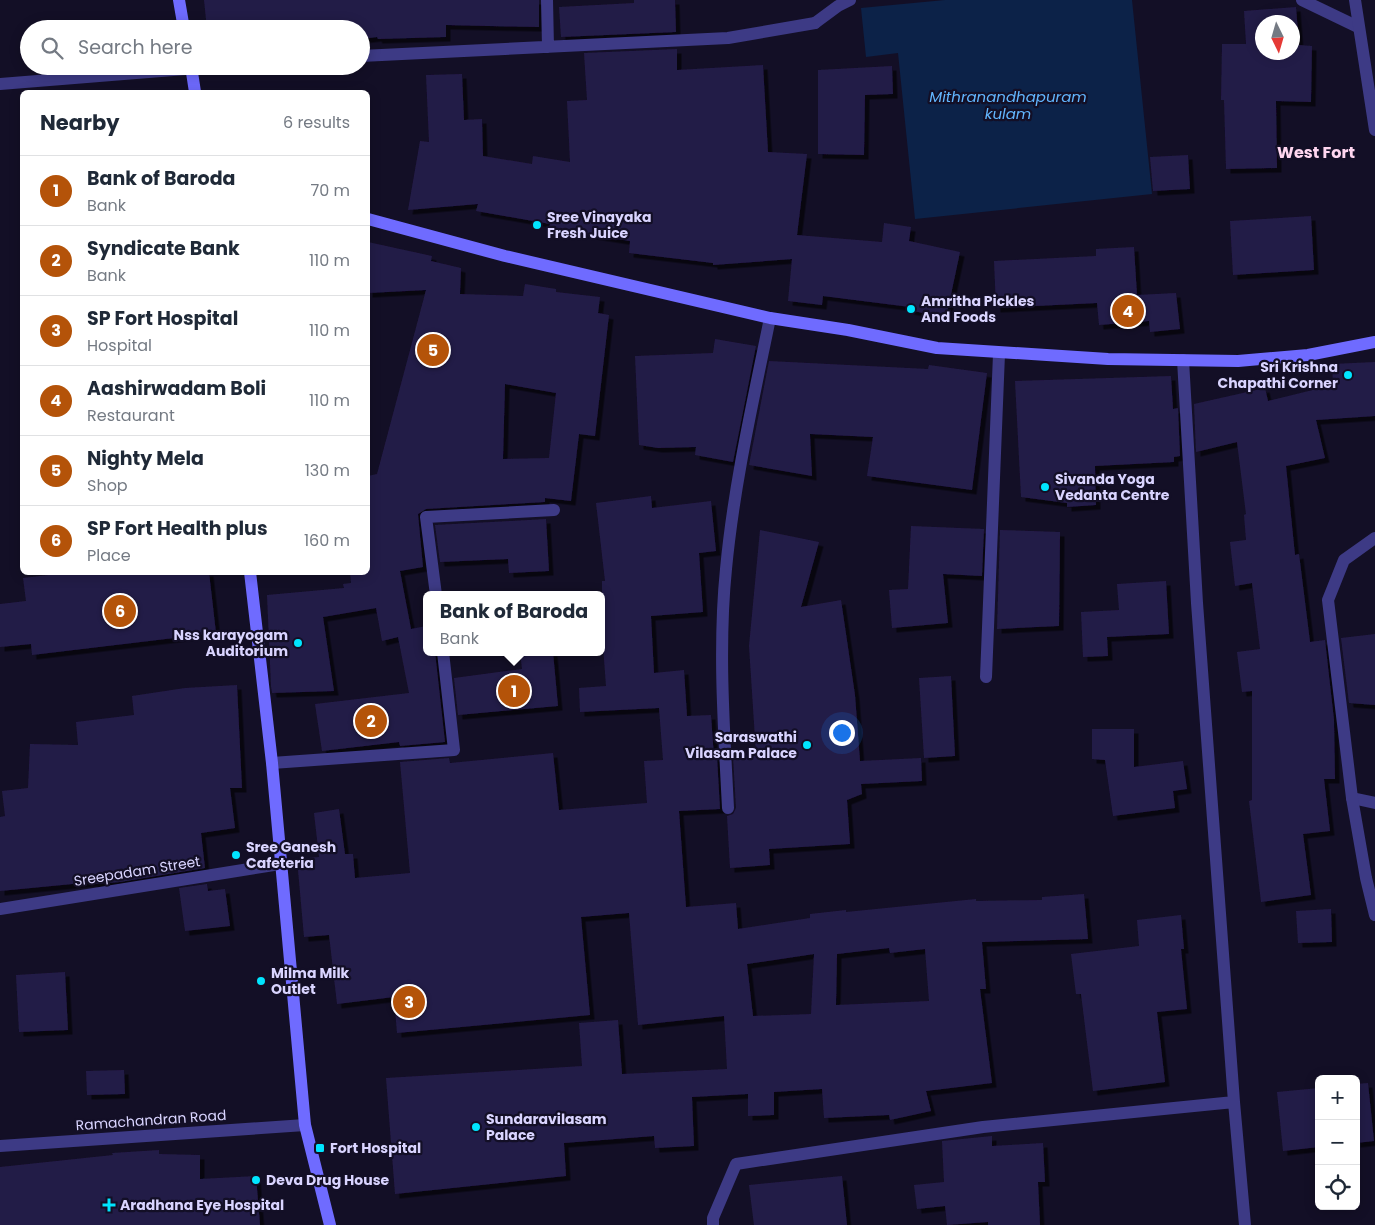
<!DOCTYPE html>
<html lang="en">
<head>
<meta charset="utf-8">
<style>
	:root { --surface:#fff; --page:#f6f6f7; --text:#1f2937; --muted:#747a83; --line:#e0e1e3; --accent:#b45309 }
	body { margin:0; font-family:Poppins,sans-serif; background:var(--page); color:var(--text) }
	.controls { position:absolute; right:15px; bottom:15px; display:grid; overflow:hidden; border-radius:8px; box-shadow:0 2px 12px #0003 }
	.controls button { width:45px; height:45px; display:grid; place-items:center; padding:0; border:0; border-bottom:1px solid var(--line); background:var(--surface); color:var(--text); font:25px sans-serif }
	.compass { position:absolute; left:1255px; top:15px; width:45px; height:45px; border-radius:50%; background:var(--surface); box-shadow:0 2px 12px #0003; rotate:175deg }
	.you { position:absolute; left:841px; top:732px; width:18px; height:18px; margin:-12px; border:4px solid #fff; border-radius:50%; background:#1a73e8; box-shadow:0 0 0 8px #1a73e833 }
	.badge { display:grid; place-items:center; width:32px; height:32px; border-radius:50%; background:var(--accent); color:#fff; font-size:16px; font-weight:700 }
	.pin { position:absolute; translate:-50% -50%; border:2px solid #fff; box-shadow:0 1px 5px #0006 }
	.popup { position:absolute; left:423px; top:591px; width:182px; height:65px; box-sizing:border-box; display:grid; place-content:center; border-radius:8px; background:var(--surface); filter:drop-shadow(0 1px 4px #0005); font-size:16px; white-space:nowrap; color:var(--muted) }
	.popup b { font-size:19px; color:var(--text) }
	.popup::after { content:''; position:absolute; left:50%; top:100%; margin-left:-10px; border:10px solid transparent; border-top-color:var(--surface) }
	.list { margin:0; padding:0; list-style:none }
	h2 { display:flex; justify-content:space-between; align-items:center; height:65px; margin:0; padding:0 20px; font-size:21px }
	h2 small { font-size:16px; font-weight:400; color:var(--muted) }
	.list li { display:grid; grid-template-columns:32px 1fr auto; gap:15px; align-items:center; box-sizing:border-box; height:70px; padding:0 20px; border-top:1px solid var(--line) }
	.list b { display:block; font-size:19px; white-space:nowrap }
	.list p { margin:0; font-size:16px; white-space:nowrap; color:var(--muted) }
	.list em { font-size:16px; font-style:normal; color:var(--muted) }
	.icon { flex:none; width:28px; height:28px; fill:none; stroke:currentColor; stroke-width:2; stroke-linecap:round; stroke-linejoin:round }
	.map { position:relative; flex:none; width:1375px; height:1225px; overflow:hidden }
	.search { position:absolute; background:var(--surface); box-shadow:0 2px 12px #0003; left:20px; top:20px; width:350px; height:55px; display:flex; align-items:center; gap:12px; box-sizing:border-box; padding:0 18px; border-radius:28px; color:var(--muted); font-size:19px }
	.panel { position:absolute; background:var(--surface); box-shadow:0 2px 12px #0003; left:20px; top:90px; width:350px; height:485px; border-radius:8px }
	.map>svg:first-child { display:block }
	.water { fill:#0c2248 }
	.building { fill:#241b47; fill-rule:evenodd; filter:url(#shadow) }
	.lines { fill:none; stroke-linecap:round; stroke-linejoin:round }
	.pedestrian { stroke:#3d3a85; stroke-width:12 }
	.minor { stroke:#3d3a85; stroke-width:12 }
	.tertiary { stroke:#3d3a85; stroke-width:12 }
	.secondary { stroke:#6f6bff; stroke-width:12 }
	.poi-dot { fill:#00e5ff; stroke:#130f26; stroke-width:2 }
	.labels { text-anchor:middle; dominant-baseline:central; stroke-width:4.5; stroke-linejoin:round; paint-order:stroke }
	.poi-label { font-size:14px; font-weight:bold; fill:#d9d4ff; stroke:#130f26; text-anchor:start }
	.street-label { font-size:14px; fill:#d9d4ff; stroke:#130f26 }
	.water-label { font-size:15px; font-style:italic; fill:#62b6ff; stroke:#130f26 }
	.quarter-label { font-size:16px; font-weight:bold; fill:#ffd6f0; stroke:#130f26 }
</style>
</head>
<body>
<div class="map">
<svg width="1375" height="1225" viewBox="0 0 1375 1225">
	<defs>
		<filter id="shadow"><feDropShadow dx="4.5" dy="4.5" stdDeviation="0" flood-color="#0009"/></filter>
	</defs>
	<rect width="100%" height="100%" fill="#130f26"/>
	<path class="water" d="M945,0H1132L1152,194L915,219L898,53L866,57L861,8Z"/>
	<path class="building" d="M204,0H539V27L446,25V37L378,39L377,37L361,39V29H207Z
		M634,0H675L676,32L561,37L559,7L634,3Z
		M1296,7L1299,45L1312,46L1311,102L1276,101L1277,168L1226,169L1224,100H1221L1222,44H1246L1244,11ZM1262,22H1292V52H1262Z
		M677,49V70L763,65L768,152L807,154L797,235L882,242L884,223L911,227L909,241L960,252L946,318L909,310L910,307L823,296L822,305L788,301L792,259L713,265V263L629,253L630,241L549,228L550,224L476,211L478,204L408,210L420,141L429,142L426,75L462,74L464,120L482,119L483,156L532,164L533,156L570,162L567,101L587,100L584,53Z
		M892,66L893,94L865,95L864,155L818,154V70Z
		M1188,155L1190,189L1153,191L1150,157Z
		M1311,216L1314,270L1233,275L1230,221Z
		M368,242L432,256L431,261L461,268L460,294L523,296L525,284L556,289V292L600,297L598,313L609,315L595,436L579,434L571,501L545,498V502L426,509L418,514L423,567L400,571L411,629L426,626V652H435L445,742L400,746L399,742L322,751L315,704L409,693L398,637L382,641L376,608L323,617L334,691L272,693L271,686L267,595L344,588L343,584L351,583L350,572H368V476L377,474L426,290L368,293ZM505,384L556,393L549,458L503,459Z
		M1134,247L1137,295L1176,293L1180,329L1150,332L1149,321L1099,325L1097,303L996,308L994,261L1096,256V249Z
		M715,339L756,346L733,462L695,455L696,447L658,448L639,445L635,356L713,353Z
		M769,361L928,369L929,365L987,373L972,490L867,476L873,437L810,434L812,476L749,465Z
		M1375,362V416L1316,420L1325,458L1286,466L1295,555L1299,554L1310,642L1325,640L1334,720L1335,779H1324L1330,831L1303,834L1311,895L1261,902L1249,801L1252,800V691L1242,692L1237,652L1260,649L1252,583L1235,586L1230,542L1246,540L1244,515L1246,514L1237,442L1196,452L1194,404L1265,388L1268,401L1333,385L1332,364Z
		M1171,376L1173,409L1178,408L1180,456L1174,457V462L1095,466L1096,505L1067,507V503L1021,497L1015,381Z
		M651,496L652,508L711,501L716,551L699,553L703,612L651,616L654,673L684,670L687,716L711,715L714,757H717L720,809L679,811L686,907L736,903L738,929L810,918V914L846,910V912L976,899V901L1042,900V897L1084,894L1088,939L982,942L986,989H980L992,1083L926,1091L931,1111L890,1120L889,1115L824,1118L822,1089L774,1092V1115L748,1116V1094L692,1097L694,1146L655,1148L654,1136L564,1143L566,1176L395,1194L386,1078L582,1066L579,1023L618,1020L622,1074L727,1069L724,1016L638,1025L629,913L581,917L590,1015L397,1033L394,997L337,1004L329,935L304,937L297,859L319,857L314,813L339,809L345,854H353L355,878L410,873L400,762L449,758L450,763L553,753L559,810L647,803L644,761L663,760L659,708L580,712L579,688L606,686L602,632V581H605L596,503ZM889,948L890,953L925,949L929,1001L836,1005L837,954ZM814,954L811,1014L753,1016L747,964Z
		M546,519L549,571L509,573L508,559L440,562L435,525Z
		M911,526L984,529L982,576L943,574L948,623L892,628L889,590L908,589Z
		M760,530L819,542L801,607L841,600L855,695L860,761L921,758L922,781L861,784L862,794L847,800L850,844L769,849L770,865L730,868L727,816L733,814L736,808L733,756L756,754L749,646Z
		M1000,530L1060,532L1059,626L997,629Z
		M74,572H209L216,633L32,655L31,644L0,647V604L26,601L23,578Z
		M1166,581L1169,634L1107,637L1108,656L1083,657L1081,612L1119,610L1117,584Z
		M1375,634V705L1349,703L1341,638Z
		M520,652H553L558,706L458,715L454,678L522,669Z
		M951,676L955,756L924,758L919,678Z
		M237,685L242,788H230L235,828L201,833L205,868L120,882L93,884V882L0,891V817L5,816L2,791L28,788L30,744L78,745L76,722L134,715L132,696L185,688Z
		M1092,729H1134V767L1183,761L1187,789L1173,791L1175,808L1113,816L1105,760L1092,759Z
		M207,884L208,891L225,889L230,926L185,931L179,888Z
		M1331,909L1332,942L1298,943L1296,911Z
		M1181,915L1184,949H1181L1187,1009L1157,1012L1165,1082L1093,1091L1081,994H1076L1071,954L1139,946L1137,920Z
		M65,972L68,1030L19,1032L16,975Z
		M124,1070L125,1094L87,1095L86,1071Z
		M1368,1083L1374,1141L1356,1143V1084Z
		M1319,1088V1147L1283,1151L1277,1092Z
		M992,1136V1146L1043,1143L1045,1182H1038L1040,1225H988V1222L947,1225L945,1206L917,1209L914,1185L944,1182L942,1141Z
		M159,1150V1154L200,1155V1179L256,1176L260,1225H0V1167L113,1155L112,1153Z
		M842,1176L847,1225H754L749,1185Z"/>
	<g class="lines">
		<path class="pedestrian" d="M1302,0L1358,27
			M815,23L838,6L850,0"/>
		<path class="minor" d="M547,0L548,47
			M1355,0L1375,130
			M361,56L728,38L815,23
			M0,84L223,66
			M436,595L426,517L554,510
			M986,677L999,354
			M272,763L454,750L443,652
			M1352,798L1375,803
			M728,808C724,728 718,648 726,569C734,484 753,401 770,318
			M0,909L280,864
			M1234,1102L1245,1225
			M713,1225V1218L736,1164L983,1127L1234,1102L1197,603L1183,360"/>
		<path class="tertiary" d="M1375,538L1344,560L1328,600L1352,798L1366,878L1375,915
			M0,1146L305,1125"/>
		<path class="secondary" d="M179,0L184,29
			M191,66L195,92
			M368,219L505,256L770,318L848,330L937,348L1108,359L1238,361L1308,355L1375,342
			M250,572L272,763L305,1125L330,1225"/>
	</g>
	<g class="poi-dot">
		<circle cx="537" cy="225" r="5"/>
		<circle cx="911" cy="309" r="5"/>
		<circle cx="1348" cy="375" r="5"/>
		<circle cx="1045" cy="487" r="5"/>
		<circle cx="298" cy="643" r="5"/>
		<circle cx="807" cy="745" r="5"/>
		<circle cx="236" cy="855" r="5"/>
		<circle cx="261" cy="981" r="5"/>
		<circle cx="476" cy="1127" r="5"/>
		<rect x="315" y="1143" width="10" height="10" rx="2.5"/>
		<circle cx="256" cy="1180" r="5"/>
		<path d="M106.5 1197.5h5v5h5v5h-5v5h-5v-5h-5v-5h5z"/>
	</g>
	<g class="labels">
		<g class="poi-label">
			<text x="547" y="217">Sree Vinayaka<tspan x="547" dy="16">Fresh Juice</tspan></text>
			<text x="921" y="301">Amritha Pickles<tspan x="921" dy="16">And Foods</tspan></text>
			<text x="1338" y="367" text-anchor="end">Sri Krishna<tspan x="1338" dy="16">Chapathi Corner</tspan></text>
			<text x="1055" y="479">Sivanda Yoga<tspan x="1055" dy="16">Vedanta Centre</tspan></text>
			<text x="288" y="635" text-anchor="end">Nss karayogam<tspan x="288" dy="16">Auditorium</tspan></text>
			<text x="797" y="737" text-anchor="end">Saraswathi<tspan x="797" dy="16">Vilasam Palace</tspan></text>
			<text x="246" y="847">Sree Ganesh<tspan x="246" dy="16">Cafeteria</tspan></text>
			<text x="271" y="973">Milma Milk<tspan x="271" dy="16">Outlet</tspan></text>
			<text x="486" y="1119">Sundaravilasam<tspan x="486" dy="16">Palace</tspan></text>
			<text x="330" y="1148">Fort Hospital</text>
			<text x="266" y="1180">Deva Drug House</text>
			<text x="120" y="1205">Aradhana Eye Hospital</text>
		</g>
		<g class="street-label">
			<text transform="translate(137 871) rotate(-9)">Sreepadam Street</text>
			<text transform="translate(151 1120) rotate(-4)">Ramachandran Road</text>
		</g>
		<g class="water-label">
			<text x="1008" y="96">Mithranandhapuram<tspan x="1008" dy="17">kulam</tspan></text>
		</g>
		<g class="quarter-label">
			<text x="1316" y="152">West Fort</text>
		</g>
	</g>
</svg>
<div class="controls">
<button>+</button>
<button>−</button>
<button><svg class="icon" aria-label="locate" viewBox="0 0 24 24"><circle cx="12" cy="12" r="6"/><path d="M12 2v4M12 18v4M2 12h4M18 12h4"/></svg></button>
</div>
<svg class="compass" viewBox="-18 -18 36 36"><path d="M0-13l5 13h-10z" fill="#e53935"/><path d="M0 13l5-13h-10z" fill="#747a83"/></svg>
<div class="you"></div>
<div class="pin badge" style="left:514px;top:691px">1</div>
<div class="popup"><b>Bank of Baroda</b>Bank</div>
<div class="pin badge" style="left:371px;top:721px">2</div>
<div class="pin badge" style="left:409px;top:1002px">3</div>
<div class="pin badge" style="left:1128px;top:311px">4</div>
<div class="pin badge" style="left:433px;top:350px">5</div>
<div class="pin badge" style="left:120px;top:611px">6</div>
<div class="search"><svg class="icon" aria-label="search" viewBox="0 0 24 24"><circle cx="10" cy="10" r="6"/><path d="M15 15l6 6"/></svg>Search here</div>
<section class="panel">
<h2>Nearby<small>6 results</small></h2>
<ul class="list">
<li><span class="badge">1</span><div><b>Bank of Baroda</b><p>Bank</p></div><em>70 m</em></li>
<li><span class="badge">2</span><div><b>Syndicate Bank</b><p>Bank</p></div><em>110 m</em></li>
<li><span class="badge">3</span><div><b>SP Fort Hospital</b><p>Hospital</p></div><em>110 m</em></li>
<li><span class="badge">4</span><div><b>Aashirwadam Boli</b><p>Restaurant</p></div><em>110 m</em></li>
<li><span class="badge">5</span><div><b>Nighty Mela</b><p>Shop</p></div><em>130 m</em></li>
<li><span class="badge">6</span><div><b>SP Fort Health plus</b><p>Place</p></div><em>160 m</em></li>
</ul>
</section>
</div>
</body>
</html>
